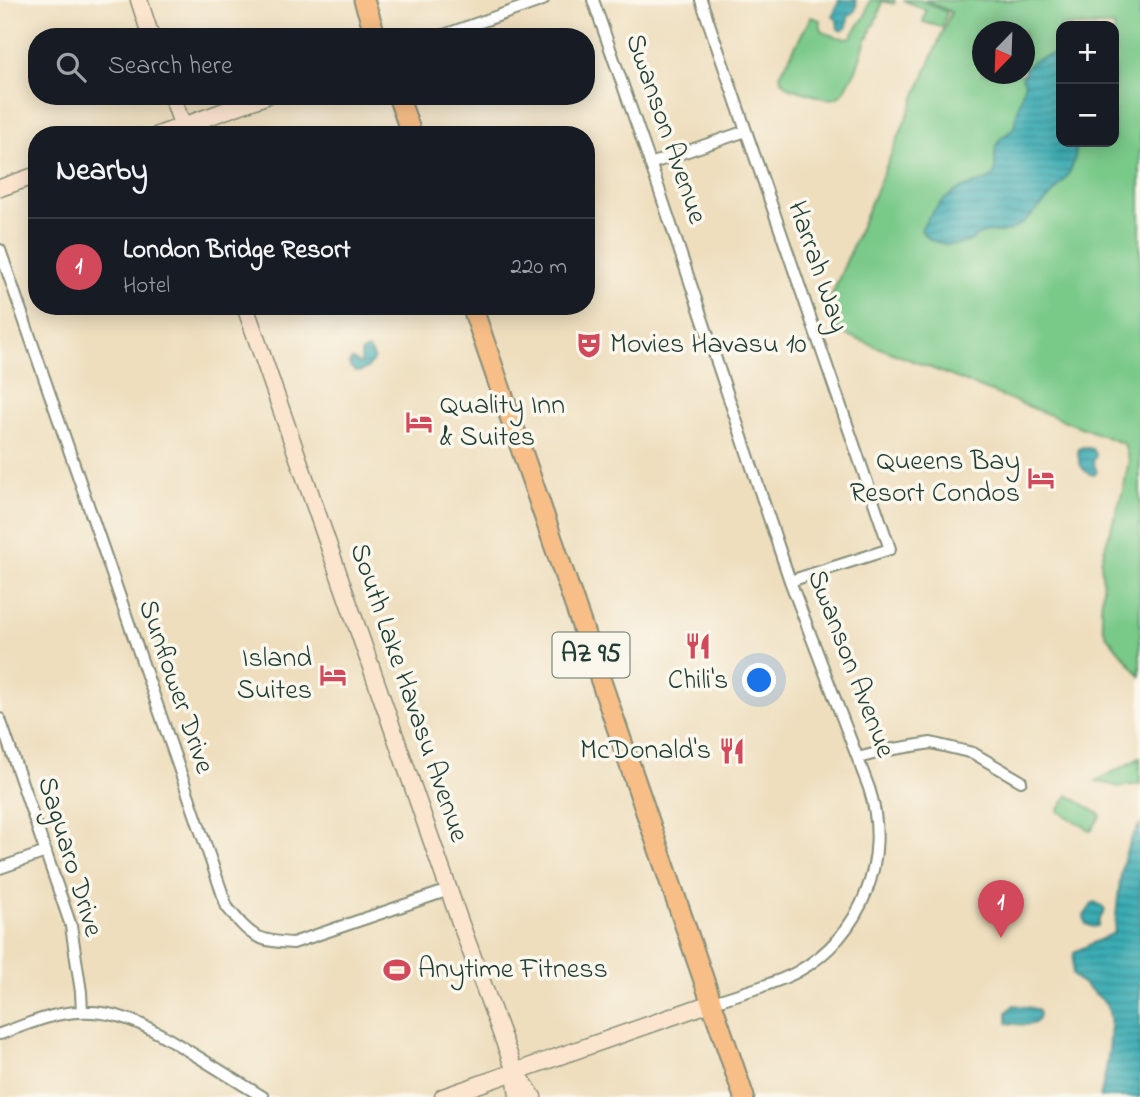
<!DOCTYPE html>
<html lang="en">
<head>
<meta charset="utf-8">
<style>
	:root { --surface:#171b24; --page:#242831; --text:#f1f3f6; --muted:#9ea1a6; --line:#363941; --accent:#d1495b }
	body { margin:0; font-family:"Indie Flower",sans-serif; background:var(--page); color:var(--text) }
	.controls { position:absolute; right:21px; top:21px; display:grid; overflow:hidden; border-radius:14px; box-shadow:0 4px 18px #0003 }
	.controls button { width:63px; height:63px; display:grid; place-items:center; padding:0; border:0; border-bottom:2px solid var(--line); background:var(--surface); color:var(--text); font:35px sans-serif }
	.compass { position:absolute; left:972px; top:21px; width:63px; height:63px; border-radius:50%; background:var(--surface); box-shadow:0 4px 18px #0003; rotate:203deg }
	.you { position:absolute; left:760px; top:681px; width:24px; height:24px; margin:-18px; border:5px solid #fff; border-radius:50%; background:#1a73e8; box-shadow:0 0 0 10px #1a73e833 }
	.badge { display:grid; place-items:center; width:46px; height:46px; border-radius:50%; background:var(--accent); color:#fff; font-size:23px; font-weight:700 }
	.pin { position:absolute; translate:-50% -58px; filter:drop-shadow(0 2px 4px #0008) }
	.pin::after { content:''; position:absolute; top:37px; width:24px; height:21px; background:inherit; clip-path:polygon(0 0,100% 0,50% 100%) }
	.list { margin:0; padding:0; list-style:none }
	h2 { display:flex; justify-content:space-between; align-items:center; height:91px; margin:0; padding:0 28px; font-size:30px }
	h2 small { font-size:23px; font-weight:400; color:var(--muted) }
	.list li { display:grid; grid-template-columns:46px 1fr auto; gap:21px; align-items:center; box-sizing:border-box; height:98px; padding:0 28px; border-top:2px solid var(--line) }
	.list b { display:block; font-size:26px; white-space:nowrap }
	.list p { margin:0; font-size:23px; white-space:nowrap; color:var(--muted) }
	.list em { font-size:23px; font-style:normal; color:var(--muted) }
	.icon { flex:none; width:38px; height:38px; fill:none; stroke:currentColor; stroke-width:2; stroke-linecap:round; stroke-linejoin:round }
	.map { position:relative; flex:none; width:1140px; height:1097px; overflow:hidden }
	.search { position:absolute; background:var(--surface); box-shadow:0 4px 18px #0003; left:28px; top:28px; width:567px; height:77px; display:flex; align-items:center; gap:18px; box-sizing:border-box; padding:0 24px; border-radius:28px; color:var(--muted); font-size:26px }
	.panel { position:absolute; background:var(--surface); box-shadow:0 4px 18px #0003; left:28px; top:126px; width:567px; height:189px; border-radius:28px }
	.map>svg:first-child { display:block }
	.grass { fill:#79c989; stroke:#4c835e; stroke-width:2; fill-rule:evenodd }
	.water { fill:url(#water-rules); stroke:#2c7474; stroke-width:2 }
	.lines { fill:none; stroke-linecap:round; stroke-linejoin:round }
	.street-casing { stroke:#868e79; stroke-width:14 }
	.secondary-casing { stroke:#868e79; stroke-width:19 }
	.highway-casing { stroke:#868e79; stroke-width:23 }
	.street { stroke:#fff; stroke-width:10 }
	.secondary { stroke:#fce5cf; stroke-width:16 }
	.highway { stroke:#f7be87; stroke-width:19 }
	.labels { text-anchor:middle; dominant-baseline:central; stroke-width:7; stroke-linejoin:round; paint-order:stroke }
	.shield { fill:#fbf7ec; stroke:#61756b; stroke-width:2 }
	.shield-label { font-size:26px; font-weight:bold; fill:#1f3d34 }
	.street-label { font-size:28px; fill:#1f3d34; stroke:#fbf7ec }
	.poi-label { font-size:28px; fill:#1f3d34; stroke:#fbf7ec; text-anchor:start }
</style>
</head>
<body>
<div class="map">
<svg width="1140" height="1097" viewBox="0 0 1140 1097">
	<defs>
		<pattern id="water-rules" width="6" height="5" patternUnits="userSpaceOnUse" patternTransform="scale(1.75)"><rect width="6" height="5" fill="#3aacb3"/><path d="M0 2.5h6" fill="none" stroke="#308d92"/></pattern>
	</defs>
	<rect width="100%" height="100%" fill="#fbf7ec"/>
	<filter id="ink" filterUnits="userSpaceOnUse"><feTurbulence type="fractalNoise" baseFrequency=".0143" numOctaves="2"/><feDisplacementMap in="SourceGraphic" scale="14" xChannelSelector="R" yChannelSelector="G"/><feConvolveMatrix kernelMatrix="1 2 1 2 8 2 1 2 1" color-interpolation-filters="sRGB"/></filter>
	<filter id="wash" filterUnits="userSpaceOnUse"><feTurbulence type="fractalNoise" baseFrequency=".00686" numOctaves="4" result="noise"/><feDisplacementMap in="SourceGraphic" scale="28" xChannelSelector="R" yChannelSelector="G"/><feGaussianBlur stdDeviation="1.57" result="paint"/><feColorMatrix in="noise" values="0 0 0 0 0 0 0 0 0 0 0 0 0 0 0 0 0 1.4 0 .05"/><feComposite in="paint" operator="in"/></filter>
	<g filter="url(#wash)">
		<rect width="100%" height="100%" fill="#eedebe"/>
		<path class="grass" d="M870,0H895L894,4L882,1L878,17L876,18L874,25L872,26L869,37H867L856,70L843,93L836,98L827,99L790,88L782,81L780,75L811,17L820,20C821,23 820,28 823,31C829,36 844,39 851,37L865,16Z
			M903,0H920L947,12L942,27L923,22L926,10Z
			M925,0H1140V676L1106,635L1103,626L1101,609L1103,587L1101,560L1123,491L1129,460L1124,444L839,332L827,307L951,12ZM1061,26H1114V142H1061ZM982,32H1024V74H982Z
			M1140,758V784L1120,787L1096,781Z
			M1068,795L1101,815L1091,831L1058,811Z"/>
		<path class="water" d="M839,0H856C858,8 855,12 848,17L847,27L842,31L838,29L837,20L833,16Z
			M1061,51V142H1077C1076,153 1075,163 1069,173C1062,186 1024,225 1011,230C1001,234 989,230 979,235C977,235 971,240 970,241C954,248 929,245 921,230C926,216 949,193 962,188C971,184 987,183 993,176C998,170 992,152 997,144C1000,137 1008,134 1013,129L1025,82L1022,77L1024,74L1025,69L1033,61Z
			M367,349L370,351L374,357C371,369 355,379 349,364L351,360H355L358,364L361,363V353Z
			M1083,447L1092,449L1096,454L1095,458L1093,461L1097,472L1094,475C1081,472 1078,462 1078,449Z
			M1140,825V1097H1100C1105,1077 1117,1021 1106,1004C1102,998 1079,981 1072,975L1074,952L1114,933C1119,901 1118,850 1140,825Z
			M1095,902L1103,907L1105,911L1099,920L1098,926L1093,927L1086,924L1084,916L1093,903Z
			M1014,1005L1032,1008L1039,1010C1039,1014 1039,1019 1036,1022C1031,1027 1014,1024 1007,1023V1012Z"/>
	</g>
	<g filter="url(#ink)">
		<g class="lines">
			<g class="street-casing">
				<path id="street" d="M593,0L655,177L790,581L869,788C892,858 862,936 797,972C771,986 739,993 711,1003
					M701,0L890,549L790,581
					M438,37L543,0
					M650,164L746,131
					M0,250L227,907C251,936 255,941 293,943L449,890
					M0,719L71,926L81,992L82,1012
					M858,758L888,750L931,743L973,753L1021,781
					M0,868L46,852
					M0,1034C20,1027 40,1018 61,1014C115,1004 151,1028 195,1055C218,1069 240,1083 263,1097"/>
			</g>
			<g class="secondary-casing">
				<path id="secondary" d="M139,0L151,37
					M172,96L186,135
					M158,135L266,96
					M0,188L37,175
					M245,306L460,922L515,1071L518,1097
					M517,1073L533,1097
					M443,1097L711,1003"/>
			</g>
			<g class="highway-casing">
				<path id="highway" d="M364,0L376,37
					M398,96L412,135
					M472,306L744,1097"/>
			</g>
			<use href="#street" class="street"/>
			<use href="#secondary" class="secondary"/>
			<use href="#highway" class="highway"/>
		</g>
	</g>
	<defs>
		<g id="theatre-bare" transform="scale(2.1)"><path d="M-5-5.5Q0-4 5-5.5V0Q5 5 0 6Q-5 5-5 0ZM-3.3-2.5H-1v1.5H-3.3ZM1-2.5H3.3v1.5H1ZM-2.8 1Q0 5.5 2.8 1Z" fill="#d1495b" stroke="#fbf7ec" stroke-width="2.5" paint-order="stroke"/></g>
		<g id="hotel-bare" transform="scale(2.1)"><path d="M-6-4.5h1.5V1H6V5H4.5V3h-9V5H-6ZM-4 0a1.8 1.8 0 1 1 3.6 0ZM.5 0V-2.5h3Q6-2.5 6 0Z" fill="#d1495b" stroke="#fbf7ec" stroke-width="2.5" paint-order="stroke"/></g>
		<g id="restaurant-bare" transform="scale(2.1)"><path d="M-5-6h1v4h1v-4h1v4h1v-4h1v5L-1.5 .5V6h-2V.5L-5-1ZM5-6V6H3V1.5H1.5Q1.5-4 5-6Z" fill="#d1495b" stroke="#fbf7ec" stroke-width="2.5" paint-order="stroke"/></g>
		<g id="stadium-bare" transform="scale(2.1)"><path d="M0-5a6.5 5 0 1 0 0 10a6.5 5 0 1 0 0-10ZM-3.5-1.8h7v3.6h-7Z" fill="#d1495b" stroke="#fbf7ec" stroke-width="2.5" paint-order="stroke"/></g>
	</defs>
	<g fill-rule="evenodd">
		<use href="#theatre-bare" x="589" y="345"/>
		<use href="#hotel-bare" x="419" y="422"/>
		<use href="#hotel-bare" x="1041" y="478"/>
		<use href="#restaurant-bare" x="698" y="646"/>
		<use href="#hotel-bare" x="333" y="675"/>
		<use href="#restaurant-bare" x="732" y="751"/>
		<use href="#stadium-bare" x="397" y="970"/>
	</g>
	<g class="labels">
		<rect class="shield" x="552.5" y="632.5" width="77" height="45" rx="5"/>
		<g class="shield-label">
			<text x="591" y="655">AZ 95</text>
		</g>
		<g class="street-label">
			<text transform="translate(665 129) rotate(71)">Swanson Avenue</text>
			<text transform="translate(817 267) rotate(71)">Harrah Way</text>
			<text transform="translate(850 664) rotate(69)">Swanson Avenue</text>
			<text transform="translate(175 687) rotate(71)">Sunflower Drive</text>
			<text transform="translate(408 693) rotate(71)">South Lake Havasu Avenue</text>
			<text transform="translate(69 857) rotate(73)">Saguaro Drive</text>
		</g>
		<g class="poi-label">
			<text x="610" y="345">Movies Havasu 10</text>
			<text x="440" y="406">Quality Inn<tspan x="440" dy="32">&amp; Suites</tspan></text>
			<text x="1020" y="462" text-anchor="end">Queens Bay<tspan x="1020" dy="32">Resort Condos</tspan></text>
			<text x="312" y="659" text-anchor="end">Island<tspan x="312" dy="32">Suites</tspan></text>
			<text x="698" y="681" text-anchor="middle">Chili's</text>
			<text x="711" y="751" text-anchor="end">McDonald's</text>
			<text x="418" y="970">Anytime Fitness</text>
		</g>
	</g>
</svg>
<div class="controls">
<button>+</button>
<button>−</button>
</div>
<svg class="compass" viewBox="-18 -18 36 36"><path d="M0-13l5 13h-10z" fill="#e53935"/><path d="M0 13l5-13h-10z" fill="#9ea1a6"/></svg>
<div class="you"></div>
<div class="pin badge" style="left:1001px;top:938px">1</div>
<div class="search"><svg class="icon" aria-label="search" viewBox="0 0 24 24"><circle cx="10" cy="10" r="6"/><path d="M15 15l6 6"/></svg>Search here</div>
<section class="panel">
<h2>Nearby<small></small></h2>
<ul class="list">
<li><span class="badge">1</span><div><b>London Bridge Resort</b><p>Hotel</p></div><em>220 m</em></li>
</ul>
</section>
</div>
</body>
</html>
